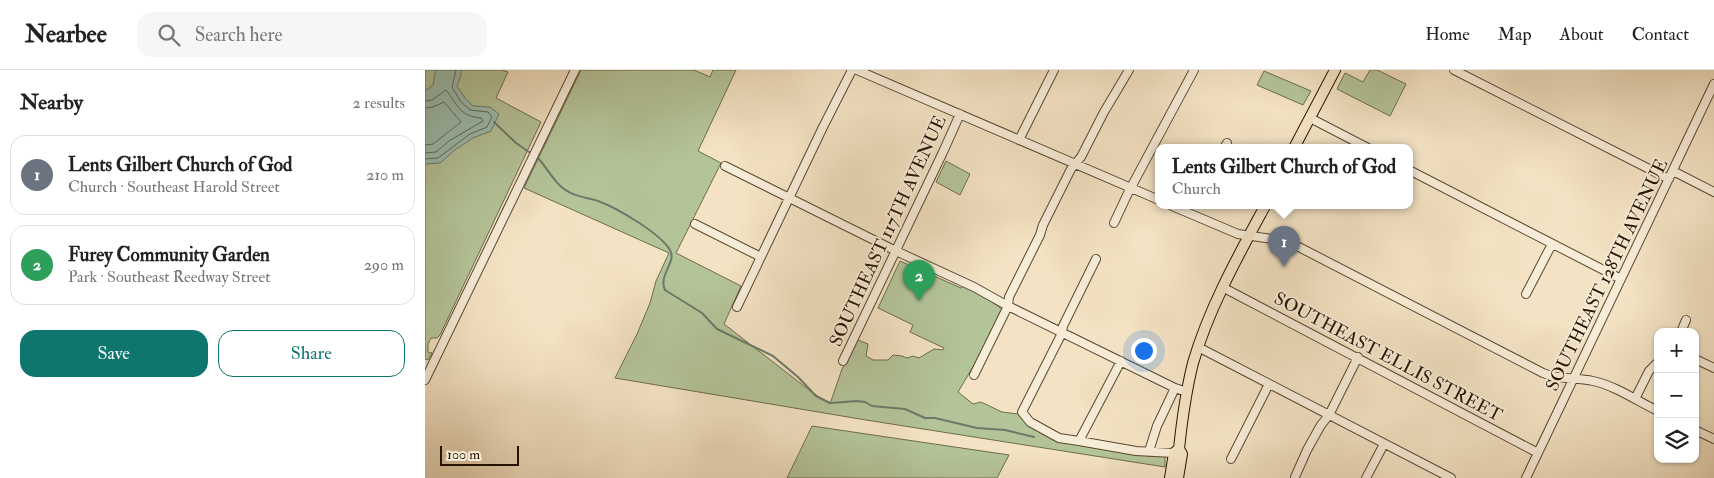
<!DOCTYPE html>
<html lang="en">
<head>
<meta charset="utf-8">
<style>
	:root { --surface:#fff; --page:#f6f6f6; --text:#222; --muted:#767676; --line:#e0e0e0; --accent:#0f766e }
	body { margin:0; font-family:"IM FELL Double Pica",serif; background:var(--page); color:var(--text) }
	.controls { position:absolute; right:15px; bottom:15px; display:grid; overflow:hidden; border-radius:10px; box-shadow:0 1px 4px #0004 }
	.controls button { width:45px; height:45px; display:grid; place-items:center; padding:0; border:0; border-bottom:1px solid var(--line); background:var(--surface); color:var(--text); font:25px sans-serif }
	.scale { position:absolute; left:15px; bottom:12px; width:79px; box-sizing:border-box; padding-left:5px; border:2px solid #261400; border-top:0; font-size:14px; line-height:18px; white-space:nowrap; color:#261400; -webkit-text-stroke:4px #f7ecd8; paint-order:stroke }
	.you { position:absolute; left:718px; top:280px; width:18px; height:18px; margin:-12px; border:4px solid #fff; border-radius:50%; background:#1a73e8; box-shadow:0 0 0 8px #1a73e833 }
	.badge { display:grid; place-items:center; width:32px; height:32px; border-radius:50%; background:var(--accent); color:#fff; font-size:16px; font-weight:700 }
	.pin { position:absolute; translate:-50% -41px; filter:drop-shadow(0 1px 2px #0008) }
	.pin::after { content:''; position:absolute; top:26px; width:18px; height:15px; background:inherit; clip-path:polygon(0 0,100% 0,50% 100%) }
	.popup { position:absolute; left:730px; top:74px; width:258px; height:65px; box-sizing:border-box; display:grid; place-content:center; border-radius:10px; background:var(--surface); filter:drop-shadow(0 1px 4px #0005); font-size:16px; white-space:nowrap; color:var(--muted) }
	.popup b { font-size:19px; color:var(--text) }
	.popup::after { content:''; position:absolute; left:50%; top:100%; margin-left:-10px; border:10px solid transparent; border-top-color:var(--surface) }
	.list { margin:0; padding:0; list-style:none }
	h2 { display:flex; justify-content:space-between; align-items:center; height:65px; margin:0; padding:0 20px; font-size:21px }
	h2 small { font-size:16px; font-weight:400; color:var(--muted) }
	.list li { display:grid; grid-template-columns:32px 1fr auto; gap:15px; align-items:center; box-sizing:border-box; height:80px; margin:0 10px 10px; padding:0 10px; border:1px solid var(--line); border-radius:15px }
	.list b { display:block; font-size:19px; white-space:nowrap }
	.list p { margin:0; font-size:16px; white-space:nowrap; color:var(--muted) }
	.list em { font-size:16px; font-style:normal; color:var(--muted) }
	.actions { display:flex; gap:10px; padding:15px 20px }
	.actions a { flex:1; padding:11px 0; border:1px solid var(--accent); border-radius:15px; text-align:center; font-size:18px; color:var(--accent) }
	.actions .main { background:var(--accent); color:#fff }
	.icon { flex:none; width:28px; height:28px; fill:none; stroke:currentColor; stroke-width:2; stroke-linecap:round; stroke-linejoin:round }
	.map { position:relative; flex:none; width:1289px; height:408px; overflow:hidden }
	header { display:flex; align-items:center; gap:30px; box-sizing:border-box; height:70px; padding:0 25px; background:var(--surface); border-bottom:1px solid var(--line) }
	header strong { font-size:24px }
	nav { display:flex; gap:28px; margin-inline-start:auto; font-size:18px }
	.search { width:350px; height:45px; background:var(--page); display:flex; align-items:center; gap:12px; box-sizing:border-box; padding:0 18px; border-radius:15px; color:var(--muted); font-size:19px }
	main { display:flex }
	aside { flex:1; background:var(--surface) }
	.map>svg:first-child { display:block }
	.green { fill:#b4c499; stroke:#6d6c4c }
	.water { fill:#9bbeb0; stroke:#6c7a6a }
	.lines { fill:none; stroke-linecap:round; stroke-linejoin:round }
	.shore { stroke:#606958; stroke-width:1 }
	.stream { stroke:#6c7a6a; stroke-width:2 }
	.minor-casing { stroke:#594831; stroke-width:10 }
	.major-casing { stroke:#261400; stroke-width:12 }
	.minor { stroke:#f7ecd8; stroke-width:8 }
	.major { stroke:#f3e2c3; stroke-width:10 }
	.labels { text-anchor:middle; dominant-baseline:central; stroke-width:4; stroke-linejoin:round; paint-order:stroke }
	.street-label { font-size:18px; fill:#261400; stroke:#f7ecd8 }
</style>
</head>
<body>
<header>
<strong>Nearbee</strong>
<div class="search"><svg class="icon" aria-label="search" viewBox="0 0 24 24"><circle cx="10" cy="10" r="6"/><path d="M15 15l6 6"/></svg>Search here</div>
<nav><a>Home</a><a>Map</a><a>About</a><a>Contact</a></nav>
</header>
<main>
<aside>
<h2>Nearby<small>2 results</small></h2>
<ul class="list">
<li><span class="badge" style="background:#6b7280">1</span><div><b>Lents Gilbert Church of God</b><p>Church · Southeast Harold Street</p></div><em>210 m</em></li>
<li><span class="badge" style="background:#2e9e5b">2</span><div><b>Furey Community Garden</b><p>Park · Southeast Reedway Street</p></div><em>290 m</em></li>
</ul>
<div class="actions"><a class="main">Save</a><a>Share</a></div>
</aside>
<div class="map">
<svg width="1289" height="408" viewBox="0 0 1289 408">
	<rect width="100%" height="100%" fill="#f3e2c3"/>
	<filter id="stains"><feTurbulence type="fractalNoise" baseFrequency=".004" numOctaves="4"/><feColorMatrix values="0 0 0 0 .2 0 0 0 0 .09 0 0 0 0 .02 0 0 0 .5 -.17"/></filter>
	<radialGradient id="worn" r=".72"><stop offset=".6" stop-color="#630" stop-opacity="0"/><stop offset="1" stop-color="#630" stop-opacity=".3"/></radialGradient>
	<path class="green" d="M0,0H77L83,2L71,28L116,52L15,265L12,268H6L3,274V282L7,283L3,290L0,289Z
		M156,0H269L285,7L288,0H311L273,81L296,93L251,183L316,216L299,254L388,323L405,334L417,299L433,270L443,274L441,286L448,290H463L468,285L477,286L482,288L488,286L494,288L509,279L518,280L519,278L485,262L488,255L453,238L475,191L536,218L539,215L555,223L578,240L561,275L533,322L548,334L556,332L577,342L593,344L615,362L632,370L724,386H740V397L441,350L190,308L212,264L225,233L231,211L244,183L99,118Z
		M945,0H952L981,14L965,46L912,19L920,3L938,12Z
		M839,1L886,21L878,35L832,15Z
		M521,91L545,104L535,125L511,112Z
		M387,356L584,385L572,408H362Z"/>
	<path class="water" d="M12,0H36V5L32,16L40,28L48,36L65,37L74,44L66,61L48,68L30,80L15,93L0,94V21L8,15L10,3Z"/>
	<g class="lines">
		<path class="shore" d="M0,31L7,30L21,20C33,35 34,46 56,48L58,51L24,71L11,82L0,83
			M0,38L8,37L19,32L36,52L8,74L0,75
			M0,89L13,88L45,64L62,57L67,47L63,42L45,40L36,32L27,17L31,0"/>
		<path class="stream" d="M69,52L91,73L104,82
			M113,88C123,99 131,116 144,122C152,127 164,128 173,131C192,138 235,163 245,180C252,192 233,205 240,220L277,243L292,259L348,286L373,307L391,326L405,333L432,331L440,332L447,336L480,339L500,348H510L552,358L580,360L609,367"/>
		<g class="minor-casing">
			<path id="minor" d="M432,0L734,130
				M1029,0L1244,109
				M885,48L943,78
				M594,70L629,0
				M799,78L802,73
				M300,96L471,181L549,217L583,236L750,318L762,322
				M984,100L1196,209
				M1248,101L1289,122
				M747,136L813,164L854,170L868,174L1118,303C1134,310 1151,307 1168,311C1191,316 1212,331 1233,341
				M689,153L703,123L769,0
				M270,154L336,187
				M671,189L638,256L637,263L597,342L605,352L634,368L654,371L711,381L749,383
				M799,218L1113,383
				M1101,224L1127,174
				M312,237L398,57L427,0
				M1256,262L1261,250
				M773,277L1026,408
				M1270,289L1289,298
				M418,291L518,82L535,44
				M549,305L583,236L584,227L615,165L618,155L646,99L656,87L679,42L704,0
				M0,310L150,0
				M1210,329L1224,301L1233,292
				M1270,360L1289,369
				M654,371L696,291
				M724,381L732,356L750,318
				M806,389L844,314
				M870,407L882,380L896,355L904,345L933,287
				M941,408L959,374
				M1101,408L1289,14"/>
		</g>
		<g class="major-casing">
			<path id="major" d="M869,78L910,0
				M745,408L749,383L754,379
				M753,408L757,384L754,379C757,350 761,321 768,293C784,238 813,186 840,136"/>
		</g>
		<use href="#minor" class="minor"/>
		<use href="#major" class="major"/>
	</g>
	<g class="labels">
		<g class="street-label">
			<text transform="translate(463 161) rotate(-65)">SOUTHEAST 117TH AVENUE</text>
			<text transform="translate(1182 205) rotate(-64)">SOUTHEAST 128TH AVENUE</text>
			<text transform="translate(963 287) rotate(28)">SOUTHEAST ELLIS STREET</text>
		</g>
	</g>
	<rect width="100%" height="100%" filter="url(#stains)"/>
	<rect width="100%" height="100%" fill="url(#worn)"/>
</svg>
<div class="controls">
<button>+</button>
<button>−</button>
<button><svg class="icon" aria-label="layers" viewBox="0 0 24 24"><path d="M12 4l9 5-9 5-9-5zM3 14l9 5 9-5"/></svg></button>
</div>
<div class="scale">100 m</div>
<div class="you"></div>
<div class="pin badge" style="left:859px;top:197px;background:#6b7280">1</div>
<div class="popup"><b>Lents Gilbert Church of God</b>Church</div>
<div class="pin badge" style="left:494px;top:231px;background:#2e9e5b">2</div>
</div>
</main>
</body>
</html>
